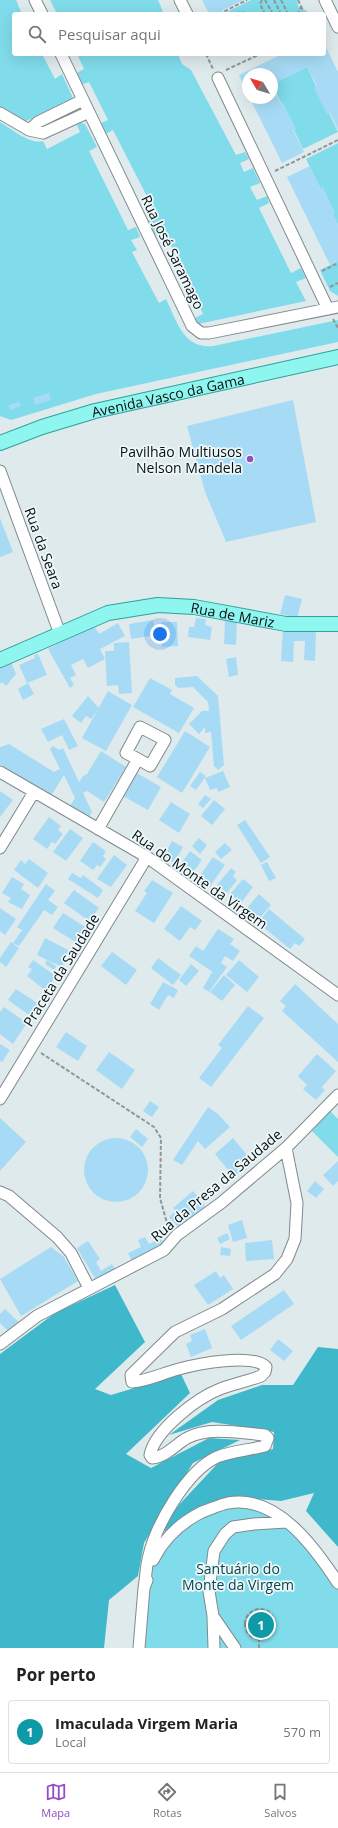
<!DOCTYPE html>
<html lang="pt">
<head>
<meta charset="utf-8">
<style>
	:root { --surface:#fff; --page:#f2f2f2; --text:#222; --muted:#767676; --line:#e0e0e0; --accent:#924fc3 }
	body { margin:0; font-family:"Open Sans",sans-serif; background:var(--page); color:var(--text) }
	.compass { position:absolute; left:242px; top:68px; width:36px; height:36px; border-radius:50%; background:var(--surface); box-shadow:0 4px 16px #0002; rotate:308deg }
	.you { position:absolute; left:160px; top:634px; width:14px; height:14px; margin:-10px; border:3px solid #fff; border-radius:50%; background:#1a73e8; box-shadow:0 0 0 6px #1a73e833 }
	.badge { display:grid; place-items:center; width:26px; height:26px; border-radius:50%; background:var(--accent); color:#fff; font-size:13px; font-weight:700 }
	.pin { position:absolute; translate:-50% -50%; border:2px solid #fff; box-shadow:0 1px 4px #0006 }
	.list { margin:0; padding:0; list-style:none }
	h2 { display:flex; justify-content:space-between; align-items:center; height:52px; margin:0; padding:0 16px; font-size:17px }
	h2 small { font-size:13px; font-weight:400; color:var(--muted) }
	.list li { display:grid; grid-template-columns:26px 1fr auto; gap:12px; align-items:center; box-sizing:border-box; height:64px; margin:0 8px 8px; padding:0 8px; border:1px solid var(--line); border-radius:4px }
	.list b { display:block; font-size:15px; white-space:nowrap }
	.list p { margin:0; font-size:13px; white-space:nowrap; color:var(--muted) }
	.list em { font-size:13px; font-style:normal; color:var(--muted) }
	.icon { flex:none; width:22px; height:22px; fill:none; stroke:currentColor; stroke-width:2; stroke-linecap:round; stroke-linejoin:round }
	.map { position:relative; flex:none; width:338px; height:1648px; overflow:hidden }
	.search { position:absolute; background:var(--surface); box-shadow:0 4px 16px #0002; left:12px; right:12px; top:12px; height:44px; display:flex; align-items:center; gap:10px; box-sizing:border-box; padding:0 14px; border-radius:4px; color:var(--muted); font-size:15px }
	.sheet { height:124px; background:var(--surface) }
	nav { display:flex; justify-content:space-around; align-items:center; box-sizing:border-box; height:56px; border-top:1px solid var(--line); background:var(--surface); font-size:11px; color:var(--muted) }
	nav a { display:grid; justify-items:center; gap:2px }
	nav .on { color:var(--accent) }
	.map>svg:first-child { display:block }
	.green { fill:#80dceb }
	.forest { fill:#40b8cb }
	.building { fill:#a7dbf5 }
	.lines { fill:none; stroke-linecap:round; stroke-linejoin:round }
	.minor-casing { stroke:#808a8c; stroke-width:13 }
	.major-casing { stroke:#2fa09a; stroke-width:16 }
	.path { stroke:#8f9799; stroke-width:2; stroke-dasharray:4 2; stroke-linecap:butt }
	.minor { stroke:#fff; stroke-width:11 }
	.major { stroke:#8ef5ef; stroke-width:14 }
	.poi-dot { fill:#924fc3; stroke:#edf8fa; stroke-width:1.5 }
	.labels { text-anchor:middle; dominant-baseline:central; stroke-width:3.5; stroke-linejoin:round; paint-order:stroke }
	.street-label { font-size:14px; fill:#0b0e0f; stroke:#edf8fa }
	.poi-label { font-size:14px; fill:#0b0e0f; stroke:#edf8fa; text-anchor:end }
	.park-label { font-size:14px; fill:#0e444b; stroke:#edf8fa }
</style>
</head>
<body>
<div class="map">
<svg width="338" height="1648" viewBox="0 0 338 1648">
	<rect width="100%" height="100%" fill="#dfeaec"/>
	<path class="green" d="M0,0H16L22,14H14V54H42L55,79L62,74L73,98L67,103L24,122L0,107Z
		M50,0H158L164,14H57Z
		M251,0H297L299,9L306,10L308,14H223Z
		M77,54H178L182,64L191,70L236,155L245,152L249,159L240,163L244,172L253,168L260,183L250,187L257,200L267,196L269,203L259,208L291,273L301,268L306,278L296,282L306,301L198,324L195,322V318L203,314L164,231L154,235L147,221L157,216L113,130L104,135L99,124L108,120L89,82L80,85L75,74L84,69Z
		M307,67L338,132L303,149L272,84Z
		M0,122C12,129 30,145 43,141L47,149L80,132L77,125L80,123L85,124L97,147L89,151L128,230L136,227L140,237L131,240L137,250L132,252L159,303L166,299C177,321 183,349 213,346L338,320V342L96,394L11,420L0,416Z
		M338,143V225L306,159Z
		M338,261V296L330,291L320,270Z
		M330,1111L338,1119V1157L312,1131Z
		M225,1504L277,1514L338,1583V1648H139L153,1561L167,1538Z"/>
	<path class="forest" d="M115,1285L145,1342L95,1389L111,1395L181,1374L190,1393L126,1454L151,1468L209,1438L240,1440L193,1463L144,1543L138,1576L109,1600L104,1648H0V1354L55,1313Z
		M318,1347L338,1349V1547L306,1511L314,1493L281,1501L231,1497L199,1507L168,1532L163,1530L176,1508L220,1461L273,1449L274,1432L212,1422L169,1435L218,1400L262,1385H293Z"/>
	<path class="building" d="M202,0H243L215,14H209Z
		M324,43L338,72V130L330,113L327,114L314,88L317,86L307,67L272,84V74H248V94L239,75L282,54H324Z
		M272,86L281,104L283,103L296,129L293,130L304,152L282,163L250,98H272Z
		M310,166L320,188L323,187L335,213L333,214L338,225V261L330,265L287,177Z
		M49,393L51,400L35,405L33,398Z
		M293,400L316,522L226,542L205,492L187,426Z
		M19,402L21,406L10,410L8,405Z
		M0,518L13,552L0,557Z
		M285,595L302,599L297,618L280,614Z
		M196,618L206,619L205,625L212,627L210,640L188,637L189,627H194Z
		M153,620L156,635L131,639L129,624Z
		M225,621H237L236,645L224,644Z
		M161,622H177L178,646L162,647Z
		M118,623L125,636L100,649L105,659L88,668L83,659L71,665L76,675L70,678L74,685L70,688L48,649L93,624L99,634Z
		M283,628L316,629L315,661L304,660L305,641H294L293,662L281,661Z
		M129,642L132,693L119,694L118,685L107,686L105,651H114V643Z
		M38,654L47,675L27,683L19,665L35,658L34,655Z
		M236,657L238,675L229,677L226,659Z
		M11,662L16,674L6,686L2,682L0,684V666Z
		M197,676L218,696L224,765L218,770L214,766L211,732L205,733V727L199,734L189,724L202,711H209L208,702L193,687L178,688L175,685V678Z
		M150,678L172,690L170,694L194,708L179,733L133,707Z
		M28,683L34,694L23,700L18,689Z
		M108,691L132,705L106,751L82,738Z
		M88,696L99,708L91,719L86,716L81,723L72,716Z
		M64,719L78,746L69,750L62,735L48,742L41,729Z
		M185,731L210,747L182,793L157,777Z
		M9,744L54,772L60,769L50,749L53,746L59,750L63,748L79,782L83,776L87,774L101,751L126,767L104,802L87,791L83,793L92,812L89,817L70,806L75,798L64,775L51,796L0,764V747Z
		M223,771L230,787L218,792L217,788L210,790L205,778Z
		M135,772L161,787L148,810L121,795Z
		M200,772L206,776L196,790L190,786Z
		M0,791L13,800L0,817Z
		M205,795L211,799L203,808L198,804Z
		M214,800L225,809L212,825L201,816Z
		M171,802L190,814L179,833L159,820Z
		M49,817L61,826L58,830L63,834L55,844L52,842L47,849L33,839Z
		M245,820L270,857L261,863L237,825Z
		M70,829L83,838L66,861L53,852Z
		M199,838L207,845L200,854L192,846Z
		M172,841L183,847L174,863L163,857Z
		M93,842L106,851L103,856L106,859L100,867L97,865L93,870L80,861Z
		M225,843L232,850L221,859L215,852Z
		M190,851L202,860L192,874L180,865Z
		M114,855L127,865L111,887L97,879Z
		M213,857L225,865L211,885L199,877Z
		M29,859L48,873L38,888L14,870L21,860L25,864Z
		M267,862L276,878L269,881L261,865Z
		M231,868L236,872L233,876L237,880L227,893L217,885Z
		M72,873L81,878L83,875L103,890L98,898L68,879Z
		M12,877L24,884L21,889L30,895L22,909L8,902L11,898L2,893Z
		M243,879L253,887L241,903L230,894Z
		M152,880L173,893L154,923L135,911L147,893L144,891Z
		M46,884L55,891L48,900L58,907L52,915L44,910L19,946L13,943L22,930L17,927Z
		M74,890L99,908L89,921L64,903Z
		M259,894L271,905L258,920L246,909Z
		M181,906L202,921L195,930L190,927L180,941L164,929Z
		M0,908L16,919L5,935L0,931Z
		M269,909L305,939L299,946L295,943L290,949L258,923Z
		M63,913L87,928L77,943L53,928Z
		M218,929L234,939L230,944L240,951L233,961L225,956L221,963L227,967L209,992L203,988L212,972L217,975L189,956L196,946L203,951Z
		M45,938L70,951L62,967L37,955Z
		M11,942L19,948L6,967L0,962V958Z
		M112,952L137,970L126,985L101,966Z
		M158,958L181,975L173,985L151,968Z
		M33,960L56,976L46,991L27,976L32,969L28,967Z
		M47,960L56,966L54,970L45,964Z
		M239,960L259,977L247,992L226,975Z
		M191,964L199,971L186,986L179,980Z
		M224,975L235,985L222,1001L210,992Z
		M163,982L178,990L174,998L168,995L159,1010L150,1004Z
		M295,984L338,1024V1062L282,1011L286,1006L280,1001Z
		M16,989L40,1005L32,1017L8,1000Z
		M248,1006L264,1018L211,1087L199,1078L222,1048L218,1045Z
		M4,1007L27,1023L13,1044L0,1034V1012Z
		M66,1032L87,1046L78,1061L56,1047Z
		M0,1044L10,1050L2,1062L0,1061Z
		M109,1052L135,1070L122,1089L96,1070Z
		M317,1054L336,1071L322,1087L325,1090L316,1100L303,1089L307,1085L298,1076Z
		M150,1101L159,1107L152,1117L143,1111Z
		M208,1107L218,1114L230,1127L205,1149L198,1141L182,1165L173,1160Z
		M0,1118L26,1142L0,1171Z
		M136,1129L148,1139L142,1147L130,1137Z
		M233,1138L252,1161L234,1177L215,1154Z
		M84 1170a32 32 0 1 1 64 0a32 32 0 1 1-64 0Z
		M338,1161V1181L333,1186L323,1175Z
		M315,1181L324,1189L316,1198L307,1191Z
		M193,1191L205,1206L179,1228L169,1217L176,1211L173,1208Z
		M242,1220L247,1238L233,1242L228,1225Z
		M227,1233L230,1239L220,1244L217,1238Z
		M145,1237L149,1244L161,1238L165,1247L133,1263L128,1253L141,1247L138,1240Z
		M272,1240L274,1259L246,1261L245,1243Z
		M88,1241L100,1259L96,1262L101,1271L112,1264L115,1269L96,1280L77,1248Z
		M51,1247L64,1257L78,1281L21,1316L0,1279Z
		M221,1247L231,1249L230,1256L220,1255Z
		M216,1271L220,1278L224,1275L233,1289L208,1305L194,1285Z
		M284,1290L294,1304L241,1340L231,1326Z
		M5,1309L19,1322L9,1332L0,1323V1314Z
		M205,1329L212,1348L191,1357L186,1344L192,1341L190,1335Z
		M278,1339L293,1351L284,1361L270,1350Z"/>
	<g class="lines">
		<g class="minor-casing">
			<path id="minor" d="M35,0L42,14
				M180,0L187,14
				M325,0L338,27
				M61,54L192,326L201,333H209L338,307
				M218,78L328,309
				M0,113L29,130L43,133L89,112
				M29,130L38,122L83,100
				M0,471L60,634
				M0,772L147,857L338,995
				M98,829L138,759L150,766L165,740L140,727L126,753L138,759
				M0,848L34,792
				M0,1099L147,857
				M0,1192L9,1196L57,1237L71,1253L89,1288
				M0,1344L37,1316L164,1250L177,1235L221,1203L286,1148L338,1095
				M153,1560C164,1538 180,1523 202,1512C211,1509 219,1505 228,1503C277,1494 315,1548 338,1583
				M144,1588C146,1577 146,1565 149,1555C157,1523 187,1471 217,1457C232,1451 250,1450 265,1446L268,1438L265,1435C241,1433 209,1426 187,1438C176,1444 166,1457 152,1458L150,1455C155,1430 197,1398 220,1389C233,1384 248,1381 261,1376L265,1372L266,1367C253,1353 197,1364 179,1369C163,1373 148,1381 132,1382L131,1375L175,1332L222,1309L275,1274L287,1259L295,1239L297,1203L286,1148
				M213,1616L235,1648
				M139,1648L144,1588L147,1580
				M214,1648L213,1616L209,1591L214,1551L225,1534L233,1527L254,1524L286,1522"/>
		</g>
		<g class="major-casing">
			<g id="major">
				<path id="s1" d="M0,443L42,427L95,411L338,357"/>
				<path id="s2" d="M0,660L108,613L158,605L194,607L286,624H338"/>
			</g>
		</g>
		<path class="path" d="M262,0L260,4L265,14
			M265,0L273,14
			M274,0L281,14
			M281,0L288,14
			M298,0L301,6L298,14
			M301,6L303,11L302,14
			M219,14L247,0
			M236,14L240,12L251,14
			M206,54L213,69
			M226,70L260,54
			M275,171L338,140
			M322,271L338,263
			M330,287L338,283
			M333,319L338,328
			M41,1053L154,1127L161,1138L160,1198L167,1223L171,1227
			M245 1624a15 15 0 1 1 30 0a15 15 0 1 1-30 0Z
			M259,1648V1639"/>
		<use href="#minor" class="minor"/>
		<use href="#major" class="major"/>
	</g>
	<circle class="poi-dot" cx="250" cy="459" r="4"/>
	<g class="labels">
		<g class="street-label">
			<text transform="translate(173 252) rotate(64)">Rua José Saramago</text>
			<text stroke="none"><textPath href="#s1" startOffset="175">Avenida Vasco da Gama</textPath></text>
			<text transform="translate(44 548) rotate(70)">Rua da Seara</text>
			<text stroke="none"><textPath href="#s2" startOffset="244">Rua de Mariz</textPath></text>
			<text transform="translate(200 879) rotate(35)">Rua do Monte da Virgem</text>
			<text transform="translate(61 970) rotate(-58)">Praceta da Saudade</text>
			<text transform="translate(216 1185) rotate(-40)">Rua da Presa da Saudade</text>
		</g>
		<g class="poi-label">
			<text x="242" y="451">Pavilhão Multiusos<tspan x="242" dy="16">Nelson Mandela</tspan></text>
		</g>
		<g class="park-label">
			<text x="238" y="1568">Santuário do<tspan x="238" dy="16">Monte da Virgem</tspan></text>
		</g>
	</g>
</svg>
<svg class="compass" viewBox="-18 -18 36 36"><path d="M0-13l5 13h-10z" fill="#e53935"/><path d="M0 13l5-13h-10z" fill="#767676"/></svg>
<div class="you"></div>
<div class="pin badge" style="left:261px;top:1625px;background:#0f9aa8">1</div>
<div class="search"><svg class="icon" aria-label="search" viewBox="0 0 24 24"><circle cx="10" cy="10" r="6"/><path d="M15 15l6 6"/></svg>Pesquisar aqui</div>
</div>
<section class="sheet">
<h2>Por perto<small></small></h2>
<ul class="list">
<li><span class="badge" style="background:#0f9aa8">1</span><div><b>Imaculada Virgem Maria</b><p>Local</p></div><em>570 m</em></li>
</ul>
</section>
<nav>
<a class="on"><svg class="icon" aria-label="map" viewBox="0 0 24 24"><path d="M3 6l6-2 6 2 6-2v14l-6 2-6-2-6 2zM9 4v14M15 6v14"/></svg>Mapa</a>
<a><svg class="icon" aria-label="directions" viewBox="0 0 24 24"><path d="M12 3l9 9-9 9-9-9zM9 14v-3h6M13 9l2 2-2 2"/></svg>Rotas</a>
<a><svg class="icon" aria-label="saved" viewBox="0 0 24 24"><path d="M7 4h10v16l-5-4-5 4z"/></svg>Salvos</a>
</nav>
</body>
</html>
